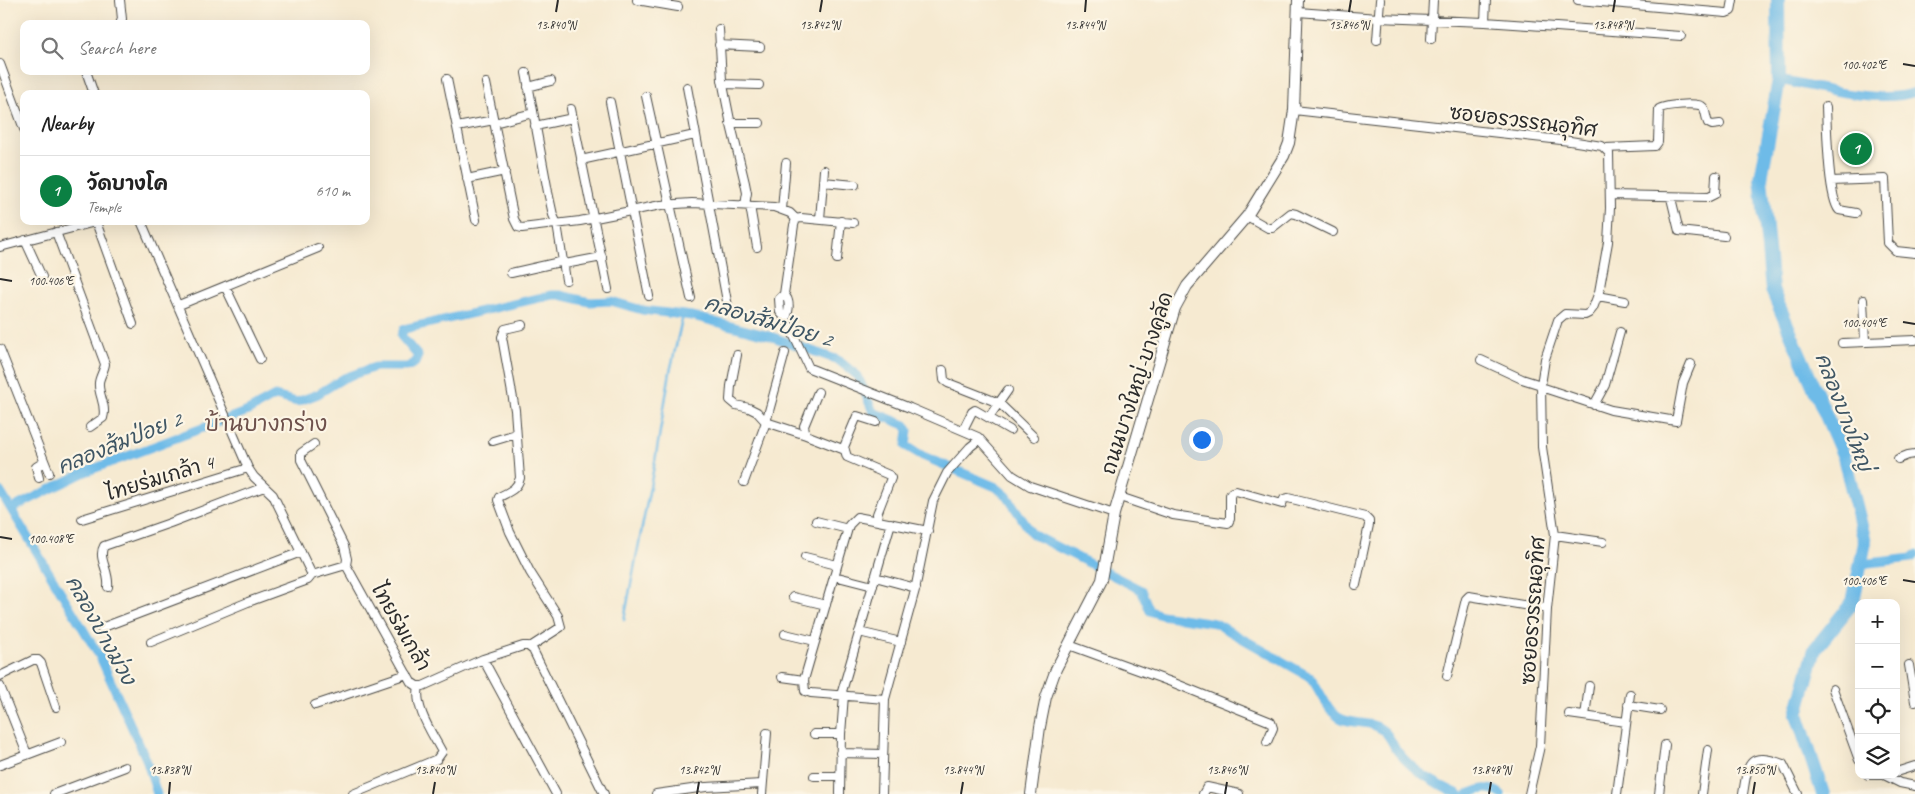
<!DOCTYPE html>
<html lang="en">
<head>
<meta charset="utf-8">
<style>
	:root { --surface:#fff; --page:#f6f6f6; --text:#222; --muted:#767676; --line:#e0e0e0; --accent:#0b8043 }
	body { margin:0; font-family:Caveat,"Playpen Sans Thai",sans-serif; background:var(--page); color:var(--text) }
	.controls { position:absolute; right:15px; bottom:15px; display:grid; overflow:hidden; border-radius:10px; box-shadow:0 5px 20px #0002 }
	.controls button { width:45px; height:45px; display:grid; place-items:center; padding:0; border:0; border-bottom:1px solid var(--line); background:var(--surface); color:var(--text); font:25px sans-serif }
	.you { position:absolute; left:1201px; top:439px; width:18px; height:18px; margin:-12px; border:4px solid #fff; border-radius:50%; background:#1a73e8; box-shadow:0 0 0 8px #1a73e833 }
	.badge { display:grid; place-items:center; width:32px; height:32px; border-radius:50%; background:var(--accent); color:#fff; font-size:16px; font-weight:700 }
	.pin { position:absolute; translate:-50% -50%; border:2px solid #fff; box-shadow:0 1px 5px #0006 }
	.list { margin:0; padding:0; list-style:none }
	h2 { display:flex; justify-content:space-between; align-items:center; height:65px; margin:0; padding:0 20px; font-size:21px }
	h2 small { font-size:16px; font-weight:400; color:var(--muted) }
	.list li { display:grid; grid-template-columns:32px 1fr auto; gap:15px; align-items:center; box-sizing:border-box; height:70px; padding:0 20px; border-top:1px solid var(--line) }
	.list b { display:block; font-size:19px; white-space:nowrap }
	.list p { margin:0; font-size:16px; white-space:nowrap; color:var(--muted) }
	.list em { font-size:16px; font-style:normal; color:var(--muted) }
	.icon { flex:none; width:28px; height:28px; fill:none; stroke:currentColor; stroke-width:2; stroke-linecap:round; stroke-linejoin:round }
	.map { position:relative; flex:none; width:1915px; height:794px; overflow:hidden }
	.search { position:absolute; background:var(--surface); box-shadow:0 5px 20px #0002; left:20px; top:20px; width:350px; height:55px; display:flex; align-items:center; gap:12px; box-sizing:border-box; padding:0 18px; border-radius:10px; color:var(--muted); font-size:19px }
	.panel { position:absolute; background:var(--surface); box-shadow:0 5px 20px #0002; left:20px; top:90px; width:350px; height:135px; border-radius:10px }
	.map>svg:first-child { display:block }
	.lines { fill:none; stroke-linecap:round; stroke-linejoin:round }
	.stream { stroke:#6ebbe8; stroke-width:2.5 }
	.canal { stroke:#6ebbe8; stroke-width:9 }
	.river { stroke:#6ebbe8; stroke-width:14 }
	.minor-casing { stroke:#494844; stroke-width:10 }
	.tertiary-casing { stroke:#494844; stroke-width:12 }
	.minor { stroke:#fff; stroke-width:8 }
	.tertiary { stroke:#fff; stroke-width:10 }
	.ticks { fill:none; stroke:#2b2b2b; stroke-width:2 }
	.labels { text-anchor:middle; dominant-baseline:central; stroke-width:4.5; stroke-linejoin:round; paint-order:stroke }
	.street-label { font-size:20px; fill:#2b2b2b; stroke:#fcf5e5 }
	.water-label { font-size:21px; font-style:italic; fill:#3f5664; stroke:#fcf5e5 }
	.quarter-label { font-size:22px; fill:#6e514c; stroke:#fcf5e5 }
	.ticks-label { font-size:12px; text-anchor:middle; fill:#2b2b2b; stroke:#fcf5e5; stroke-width:4.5; stroke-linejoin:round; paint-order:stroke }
</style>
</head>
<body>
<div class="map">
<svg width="1915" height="794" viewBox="0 0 1915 794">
	<rect width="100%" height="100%" fill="#fcf5e5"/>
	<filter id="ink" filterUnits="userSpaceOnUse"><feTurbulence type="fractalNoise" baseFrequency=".02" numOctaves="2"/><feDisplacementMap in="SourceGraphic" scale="10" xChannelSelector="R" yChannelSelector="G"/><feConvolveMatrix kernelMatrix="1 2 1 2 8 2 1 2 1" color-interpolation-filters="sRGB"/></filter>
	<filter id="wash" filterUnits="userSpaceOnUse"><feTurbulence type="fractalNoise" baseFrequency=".0096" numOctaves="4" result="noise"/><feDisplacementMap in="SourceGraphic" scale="20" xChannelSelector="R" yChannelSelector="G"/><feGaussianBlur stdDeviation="1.12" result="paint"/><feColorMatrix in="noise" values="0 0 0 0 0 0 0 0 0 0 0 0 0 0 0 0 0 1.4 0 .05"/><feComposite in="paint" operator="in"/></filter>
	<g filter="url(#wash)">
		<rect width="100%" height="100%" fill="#f6ead1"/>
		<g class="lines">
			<path class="stream" d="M624,620L655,461L670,372L683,315"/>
			<path class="canal" d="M1779,80C1816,87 1880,105 1915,92
				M0,491L100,657L146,759L157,794
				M11,509L85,472L248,411L275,396L297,402L318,394L344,378L375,367H407L415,363L418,356L401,336L404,329L552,295H560L590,302L611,301L642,310L692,316L770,336L838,360L858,376L873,412L905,425L908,430L906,446L923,456L996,487L1007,496L1032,534L1141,590L1150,611L1161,615L1215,623L1310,677C1320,689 1326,710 1340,718C1352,725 1372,720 1384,731C1391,737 1393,747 1399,753C1415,773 1437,784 1459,794
				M1861,564L1912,558L1915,555
				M1468,794C1480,789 1489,785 1501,794"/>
			<path class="river" d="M1778,0L1779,80L1761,178L1772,290L1844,457L1865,542L1853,602L1815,649L1797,714L1823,794"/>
		</g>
	</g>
	<g filter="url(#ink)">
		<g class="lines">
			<g class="minor-casing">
				<path id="minor" d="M637,0L678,7
					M1578,0L1726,13L1731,11L1733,0
					M1298,12L1378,18L1485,22L1681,36
					M1485,22L1486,0
					M120,24L122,19L120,0
					M719,29L722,80L731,125L745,183L747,193L745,205
					M1431,39L1433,0
					M1377,40L1380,0
					M719,45L760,47
					M0,64L24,129
					M86,71L94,94
					M526,73L548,192L553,215L557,224L566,280
					M447,79L476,220
					M486,83L514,219L518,227L522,228L580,221L661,205L692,203L774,207L790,213L796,219
					M723,84L759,85
					M528,87L551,81
					M687,87L729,312
					M646,96L691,298
					M610,102L649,296
					M1826,107C1827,128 1828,197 1839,210L1856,213
					M571,109L608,289
					M1294,110L1570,141L1602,146L1609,153L1610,208L1608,242L1599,292L1593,308L1589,313L1585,315L1565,314L1558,320L1545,359L1541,385L1542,447L1555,535L1547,609L1540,746L1529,794
					M494,123L533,113
					M730,123H760
					M535,126L573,118
					M457,127L494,120
					M1605,148L1655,146L1658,142L1659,109C1664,105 1699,102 1703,107C1706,111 1706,119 1708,123L1712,125L1720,124
					M581,160L695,135
					M467,179L505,171
					M1831,181L1885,179L1888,243L1896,251L1915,253
					M823,182L855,185
					M1610,195L1709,197L1715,194L1716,176
					M1671,198L1679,231L1724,236
					M750,206L757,247
					M782,210L786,163
					M1247,216L1268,228H1272L1291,213L1296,214L1333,232
					M820,219L824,170
					M141,221L248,468L254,477L273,495L312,575L346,565L411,682L417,686H423L483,659L523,646H528L533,650L604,794
					M96,222L133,324
					M853,223L801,218L796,219L794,225L784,294L779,299L780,312L786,319L809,368L910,408L978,437L1012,475L1030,486L1114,514
					M56,232L105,364C104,371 99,378 99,383C98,395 107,405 103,418L90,427
					M25,240L42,277
					M0,247L99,221
					M837,259L841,221
					M565,264L602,257
					M511,273L564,261
					M225,286L260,359
					M784,294C791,301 789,310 786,319
					M1598,296L1625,301
					M1863,300L1865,342
					M179,305L318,248
					M522,325L505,329L502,337L515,410L520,478C517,490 508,492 499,497L498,500L510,532L530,572L558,616L561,627L530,647
					M1842,343L1915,340
					M0,349L49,473
					M737,355L731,386L730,400L736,405L749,408L757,412L766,422L806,435
					M1481,360L1522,379L1541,385
					M943,370L944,380L948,383L999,403L1034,437
					M1541,387L1611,410L1676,421L1683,383L1691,364
					M818,392L804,426L806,435L845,450
					M1594,405L1605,385L1620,332
					M989,417L1008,390
					M876,422L857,416L844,447L847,457L889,475L891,478L877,514L878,521L928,531
					M963,430L972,412L975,410L1010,430
					M493,441L516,434
					M314,444L301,453V460L344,546L347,559L346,565
					M1898,459L1908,455L1915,454
					M39,478L36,467L44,462
					M744,482L766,422L785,353
					M1120,497L1173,515L1228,523L1230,519V495L1232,492L1236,491L1282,504L1284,499L1288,498L1365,517L1369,521V525L1356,585
					M82,519L248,468
					M816,521L848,529
					M878,521L857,517L849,525L804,680L805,691L811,693L885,699
					M1555,535L1603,542
					M805,557L837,565
					M834,576L873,586
					M875,577L916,588
					M108,587C110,571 97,558 104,546L170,523L264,487
					M793,597L826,605
					M101,628L301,552
					M859,632L901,642
					M785,634L815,641
					M151,642L248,602L308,580L312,575
					M1069,645L1174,683L1271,722L1273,728L1267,742
					M483,659L556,794
					M1909,665L1915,702
					M0,676L33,660H38L41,663L56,707
					M1447,676L1466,599L1469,596L1547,609
					M782,677L804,680
					M0,686L27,754
					M1833,689L1859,760
					M841,695L891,523
					M315,705L407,674
					M1628,705L1660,710
					M1569,714L1626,722
					M1585,716L1589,686
					M814,734H841
					M840,753L883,754
					M0,765L61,742
					M1896,772L1915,766
					M1868,775H1884L1900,783L1915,786
					M814,776H840
					M54,794L125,767
					M353,794L437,759L442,752C432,733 414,708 419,686
					M656,794L706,787L762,784
					M762,794L767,733
					M840,794L841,734L844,695
					M882,794L885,699L915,590L933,501L947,473L970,447L980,439
					M1203,794L1207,787L1239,794
					M1617,794L1630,694
					M1659,794L1665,745
					M1702,794L1708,750
					M1743,794C1748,764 1747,751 1783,764L1798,794"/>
			</g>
			<g class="tertiary-casing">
				<path id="tertiary" d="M1031,794L1040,727L1046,697L1056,669L1102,580L1114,514L1175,308L1187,286L1247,216L1284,156L1289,143L1294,110L1298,0"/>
			</g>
			<use href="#minor" class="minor"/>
			<use href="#tertiary" class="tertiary"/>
		</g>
	</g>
	<path class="ticks" d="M556,12L558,0M820,12L822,0M1085,12L1086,0M1349,12L1351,0M1613,12L1615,0M1903,64L1915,66M0,279L12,281M1903,322L1915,324M0,537L12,539M1903,580L1915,582M169,794L170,782M433,794L435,782M697,794L699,782M961,794L963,782M1225,794L1227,782M1489,794L1491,782M1753,794L1755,782"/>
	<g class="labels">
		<g class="street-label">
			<text transform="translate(1523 121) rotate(7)">ซอยอรวรรณอุทิศ</text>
			<text transform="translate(1137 383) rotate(-72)">ถนนบางใหญ่-บางคูลัด</text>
			<text transform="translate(160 478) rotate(-17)">ไทยร่มเกล้า 4</text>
			<text transform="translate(1533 611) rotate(-86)">ซอยอรวรรณอุทิศ</text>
			<text transform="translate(401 627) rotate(60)">ไทยร่มเกล้า</text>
		</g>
		<g class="water-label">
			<text transform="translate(768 321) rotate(17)">คลองส้มป่อย 2</text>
			<text transform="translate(1844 412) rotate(69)">คลองบางใหญ่</text>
			<text transform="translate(119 443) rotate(-22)">คลองส้มป่อย 2</text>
			<text transform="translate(101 630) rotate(61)">คลองบางม่วง</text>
		</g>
		<g class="quarter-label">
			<text x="266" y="424">บ้านบางกร่าง</text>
		</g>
	</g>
	<g class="ticks-label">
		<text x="556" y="29">13.840°N</text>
		<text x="820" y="29">13.842°N</text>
		<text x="1085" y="29">13.844°N</text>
		<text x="1349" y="29">13.846°N</text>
		<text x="1613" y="29">13.848°N</text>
		<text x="1864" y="69">100.402°E</text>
		<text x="51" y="285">100.406°E</text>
		<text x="1864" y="327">100.404°E</text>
		<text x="51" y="543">100.408°E</text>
		<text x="1864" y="585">100.406°E</text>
		<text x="170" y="774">13.838°N</text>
		<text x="435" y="774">13.840°N</text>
		<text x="699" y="774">13.842°N</text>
		<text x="963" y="774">13.844°N</text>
		<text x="1227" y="774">13.846°N</text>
		<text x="1491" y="774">13.848°N</text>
		<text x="1755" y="774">13.850°N</text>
	</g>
</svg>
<div class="controls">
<button>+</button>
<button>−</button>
<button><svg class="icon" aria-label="locate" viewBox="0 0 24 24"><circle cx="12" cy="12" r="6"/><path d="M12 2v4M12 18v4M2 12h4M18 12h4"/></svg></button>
<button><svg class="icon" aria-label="layers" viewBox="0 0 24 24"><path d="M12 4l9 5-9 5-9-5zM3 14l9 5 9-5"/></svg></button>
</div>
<div class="you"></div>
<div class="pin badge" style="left:1856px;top:149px">1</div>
<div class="search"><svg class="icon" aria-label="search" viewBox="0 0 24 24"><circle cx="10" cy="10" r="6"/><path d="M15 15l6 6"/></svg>Search here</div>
<section class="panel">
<h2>Nearby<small></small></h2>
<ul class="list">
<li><span class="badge">1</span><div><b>วัดบางโค</b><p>Temple</p></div><em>610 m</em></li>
</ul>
</section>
</div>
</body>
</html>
